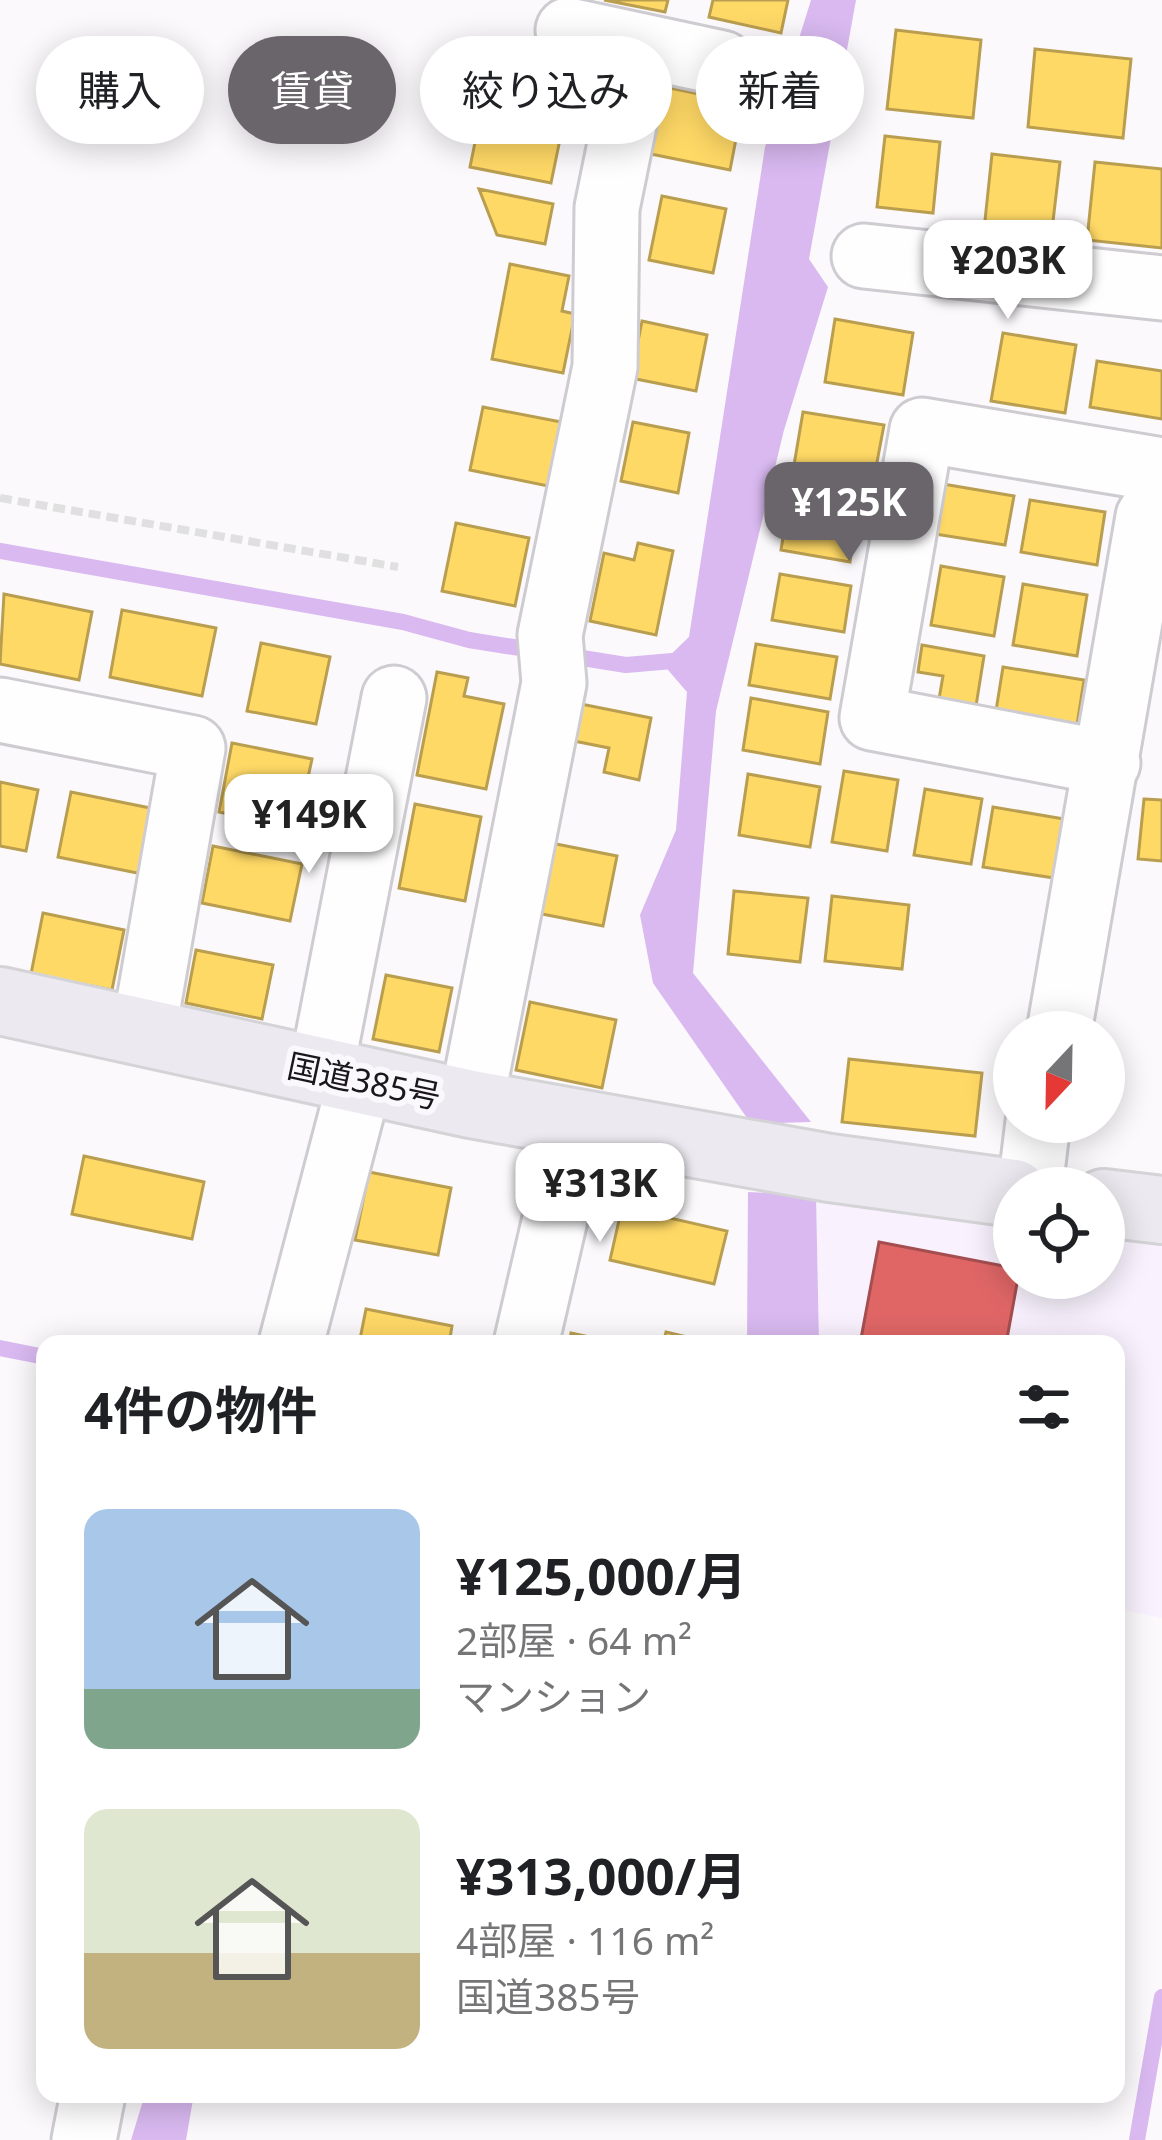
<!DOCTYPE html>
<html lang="ja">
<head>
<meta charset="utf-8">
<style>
  :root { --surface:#fff; --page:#f2f2f2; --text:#202124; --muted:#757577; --accent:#69656b }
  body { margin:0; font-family:"Noto Sans","Noto Sans JP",sans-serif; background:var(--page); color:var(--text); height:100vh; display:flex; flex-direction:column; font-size:45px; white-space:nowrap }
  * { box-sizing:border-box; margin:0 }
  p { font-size:39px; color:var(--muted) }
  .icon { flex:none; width:66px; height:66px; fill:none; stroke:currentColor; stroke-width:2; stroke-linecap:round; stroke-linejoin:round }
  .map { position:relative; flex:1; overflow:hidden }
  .sheet { position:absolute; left:36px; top:1335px; width:1089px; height:768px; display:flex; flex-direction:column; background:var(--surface); border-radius:24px; box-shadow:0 6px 30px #0003 }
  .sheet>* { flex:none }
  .top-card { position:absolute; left:36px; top:36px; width:1092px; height:108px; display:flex; gap:24px }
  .needle { width:78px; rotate:202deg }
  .buttons { position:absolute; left:993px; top:1011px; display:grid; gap:24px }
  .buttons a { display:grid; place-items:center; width:132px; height:132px; border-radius:50%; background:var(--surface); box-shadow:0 6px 30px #0003; font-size:60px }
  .price { position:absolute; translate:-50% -102px; padding:0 27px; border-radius:24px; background:#fff; color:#222; font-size:39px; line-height:78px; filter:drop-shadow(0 3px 6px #0008) }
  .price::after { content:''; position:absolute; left:50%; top:72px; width:36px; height:27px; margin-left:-18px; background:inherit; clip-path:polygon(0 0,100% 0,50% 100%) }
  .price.current { background:var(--accent); color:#fff }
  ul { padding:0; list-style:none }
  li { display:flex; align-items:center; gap:36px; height:300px; padding:0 48px }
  li span { display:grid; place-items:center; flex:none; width:336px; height:240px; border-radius:24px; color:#555 }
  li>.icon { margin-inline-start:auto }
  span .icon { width:144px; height:144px; fill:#fffc; stroke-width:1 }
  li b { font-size:51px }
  h2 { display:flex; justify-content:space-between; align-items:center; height:144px; padding:0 48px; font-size:51px }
  .tag { padding:0 42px; border-radius:54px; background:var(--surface); box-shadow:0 6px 30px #0003; font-size:42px; line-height:108px }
  .tag.current { background:var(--accent); color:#fff }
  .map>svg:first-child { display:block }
  .built { fill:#f9f2fe }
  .water { fill:#d9b9f0 }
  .homes { fill:#ffd966; stroke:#ba9e50; stroke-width:3 }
  .shops { fill:#e06666; stroke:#a54e50; stroke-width:3 }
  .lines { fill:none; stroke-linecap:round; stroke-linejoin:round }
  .stream { stroke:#d9b9f0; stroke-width:16 }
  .minor-casing { stroke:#cfccd1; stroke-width:69 }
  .trunk-casing { stroke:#d4d3d6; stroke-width:72 }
  .path { stroke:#e0e0e1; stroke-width:8; stroke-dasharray:12 6; stroke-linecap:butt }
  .minor { stroke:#fefeff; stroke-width:63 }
  .trunk { stroke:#ece9f0; stroke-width:66 }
  .labels { text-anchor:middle; stroke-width:12; stroke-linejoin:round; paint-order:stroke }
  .street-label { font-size:33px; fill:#1a161d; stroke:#fbf8fd }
</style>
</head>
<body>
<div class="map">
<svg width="1162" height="2140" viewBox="0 0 1162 2140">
  <rect width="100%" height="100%" fill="#fbf9fc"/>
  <!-- built -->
  <path class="built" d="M816,1195L1014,1221V1278H1104V1233L1162,1241V1618L1116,1609V1344H819Z"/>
  <!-- water -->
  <path class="water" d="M811,0H856L809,259L828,287L784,430L716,711L693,973L811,1122L778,1123L747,1118L653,983L640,915L676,830L687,692L662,663L689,637L765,147Z
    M748,1192L816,1195L819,1344H747Z
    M145,2094H194L186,2140H131Z"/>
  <!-- homes -->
  <path class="homes" d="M604,0H668L665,12Z
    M713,0H788L781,33L709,17Z
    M896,30L981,40L973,118L887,109Z
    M1035,49L1131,59L1123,138L1028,127Z
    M665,87L743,103L730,170L651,154Z
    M483,103L564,120L551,183L470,167Z
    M885,136L940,142L933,213L877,207Z
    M992,154L1060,162L1051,238L984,230Z
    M1095,162L1162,169V248L1087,240Z
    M479,189L553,204L545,244L497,235Z
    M662,196L726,209L713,273L649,260Z
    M510,264L569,276L562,311L575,314L563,373L492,359Z
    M835,319L913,333L903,395L825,382Z
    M642,321L707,335L696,391L631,378Z
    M1003,333L1076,345L1065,413L991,401Z
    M1097,361L1162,371V419L1090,407Z
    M483,407L561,422L548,486L470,470Z
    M803,412L884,425L874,478L794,465Z
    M633,422L689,433L678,493L621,481Z
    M943,484L1014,496L1005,545L935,534Z
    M789,500L858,510L850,562L781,550Z
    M1030,500L1105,512L1097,565L1021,552Z
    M456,523L529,538L515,606L442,591Z
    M638,543L673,551L656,635L590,621L604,553L634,560Z
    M941,566L1004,577L994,636L931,625Z
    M780,574L851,586L844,632L772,620Z
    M1023,584L1087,595L1077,656L1013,645Z
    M4,594L92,612L79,680L0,664Z
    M122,610L216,628L202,696L110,677Z
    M261,643L330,657L316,724L247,711Z
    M756,644L837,657L830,699L749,685Z
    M922,645L984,656L976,706L939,699L943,676L918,672Z
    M1003,667L1084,680L1076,731L995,717Z
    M437,672L468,678L464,696L504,704L486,789L417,775Z
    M751,698L828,712L820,764L743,750Z
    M576,703L651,718L639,780L604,772L609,748L569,740Z
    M232,743L312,759L297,828L219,812Z
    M844,771L898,780L887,851L832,842Z
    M748,774L820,787L810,847L739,835Z
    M0,782L38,790L26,851L0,846Z
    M925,789L982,799L971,864L914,855Z
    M71,792L160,810L147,875L58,857Z
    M1144,799L1162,800V861L1138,859Z
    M415,804L481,817L465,901L399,888Z
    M993,807L1064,819L1054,878L983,867Z
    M546,842L617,856L603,926L532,912Z
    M213,846L302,864L290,921L202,903Z
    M734,891L808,898L800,962L728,954Z
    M832,896L909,905L902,969L825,961Z
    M43,913L124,930L112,990L31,974Z
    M196,950L273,965L262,1019L186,1003Z
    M386,975L452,988L439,1052L373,1039Z
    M530,1002L616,1020L602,1088L516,1070Z
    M849,1059L982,1073L975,1136L842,1122Z
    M84,1156L204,1182L192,1239L72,1214Z
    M369,1172L451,1188L438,1255L355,1240Z
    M622,1207L727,1231L714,1284L610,1260Z
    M366,1309L452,1326L449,1344H359Z
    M666,1332L716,1344H663Z
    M571,1333L622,1344H569Z"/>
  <!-- shops -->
  <path class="shops" d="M879,1242L1014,1268V1278H1018L1006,1344H860Z"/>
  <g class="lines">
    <!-- stream -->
    <path class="stream" d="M0,551L403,622L469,640L626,665L684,660
      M0,1348L45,1357
      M1137,2140L1162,1997"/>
    <!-- minor casing -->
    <g class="minor-casing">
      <path id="minor" d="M568,30L722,63
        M864,256L1162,288
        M0,710L193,748L144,1030
        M1108,763L872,718L922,430L1162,470
        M1059,1032L1148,517L1162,496
        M321,1072L394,698
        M471,1104L554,683L550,635L605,367L607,208L640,46
        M1030,1188L1038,1122
        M291,1344L360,1081
        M526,1344L577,1124
        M84,2140L93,2094"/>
    </g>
    <!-- trunk casing -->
    <g class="trunk-casing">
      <path id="trunk" d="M0,1001L471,1104L830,1168L1014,1193
        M1104,1203L1162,1210"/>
    </g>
    <!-- path -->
    <path class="path" d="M0,498L398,567"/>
    <!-- minor -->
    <use href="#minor" class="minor"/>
    <!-- trunk -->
    <use href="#trunk" class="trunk"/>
  </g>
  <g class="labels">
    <!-- street labels -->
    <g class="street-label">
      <text transform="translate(364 1081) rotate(12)" y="12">国道385号</text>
    </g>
  </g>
</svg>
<div class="buttons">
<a><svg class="needle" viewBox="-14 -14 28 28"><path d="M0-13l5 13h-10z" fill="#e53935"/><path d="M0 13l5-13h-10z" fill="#757577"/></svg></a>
<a><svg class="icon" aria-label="locate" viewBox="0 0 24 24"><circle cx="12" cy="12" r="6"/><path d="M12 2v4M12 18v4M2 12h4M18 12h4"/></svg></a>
</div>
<b class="price" style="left:1008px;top:322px">¥203K</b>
<b class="price current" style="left:849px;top:564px">¥125K</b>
<b class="price" style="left:309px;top:876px">¥149K</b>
<b class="price" style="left:600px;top:1245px">¥313K</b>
<div class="top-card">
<a class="tag">購入</a>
<a class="tag current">賃貸</a>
<a class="tag">絞り込み</a>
<a class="tag">新着</a>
</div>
<section class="sheet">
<h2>4件の物件<svg class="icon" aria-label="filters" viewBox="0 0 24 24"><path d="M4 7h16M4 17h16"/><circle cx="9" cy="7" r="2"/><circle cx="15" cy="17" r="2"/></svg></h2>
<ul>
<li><span style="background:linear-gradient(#a9c7e8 75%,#7fa58c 0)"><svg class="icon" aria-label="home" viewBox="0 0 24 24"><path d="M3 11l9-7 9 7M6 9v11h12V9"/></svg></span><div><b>¥125,000/月</b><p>2部屋 · 64 m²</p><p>マンション</p></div></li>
<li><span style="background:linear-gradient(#dfe7d0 60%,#c2b280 0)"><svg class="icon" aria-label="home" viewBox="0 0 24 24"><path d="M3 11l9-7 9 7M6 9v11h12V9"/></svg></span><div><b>¥313,000/月</b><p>4部屋 · 116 m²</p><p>国道385号</p></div></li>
</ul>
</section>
</div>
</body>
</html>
